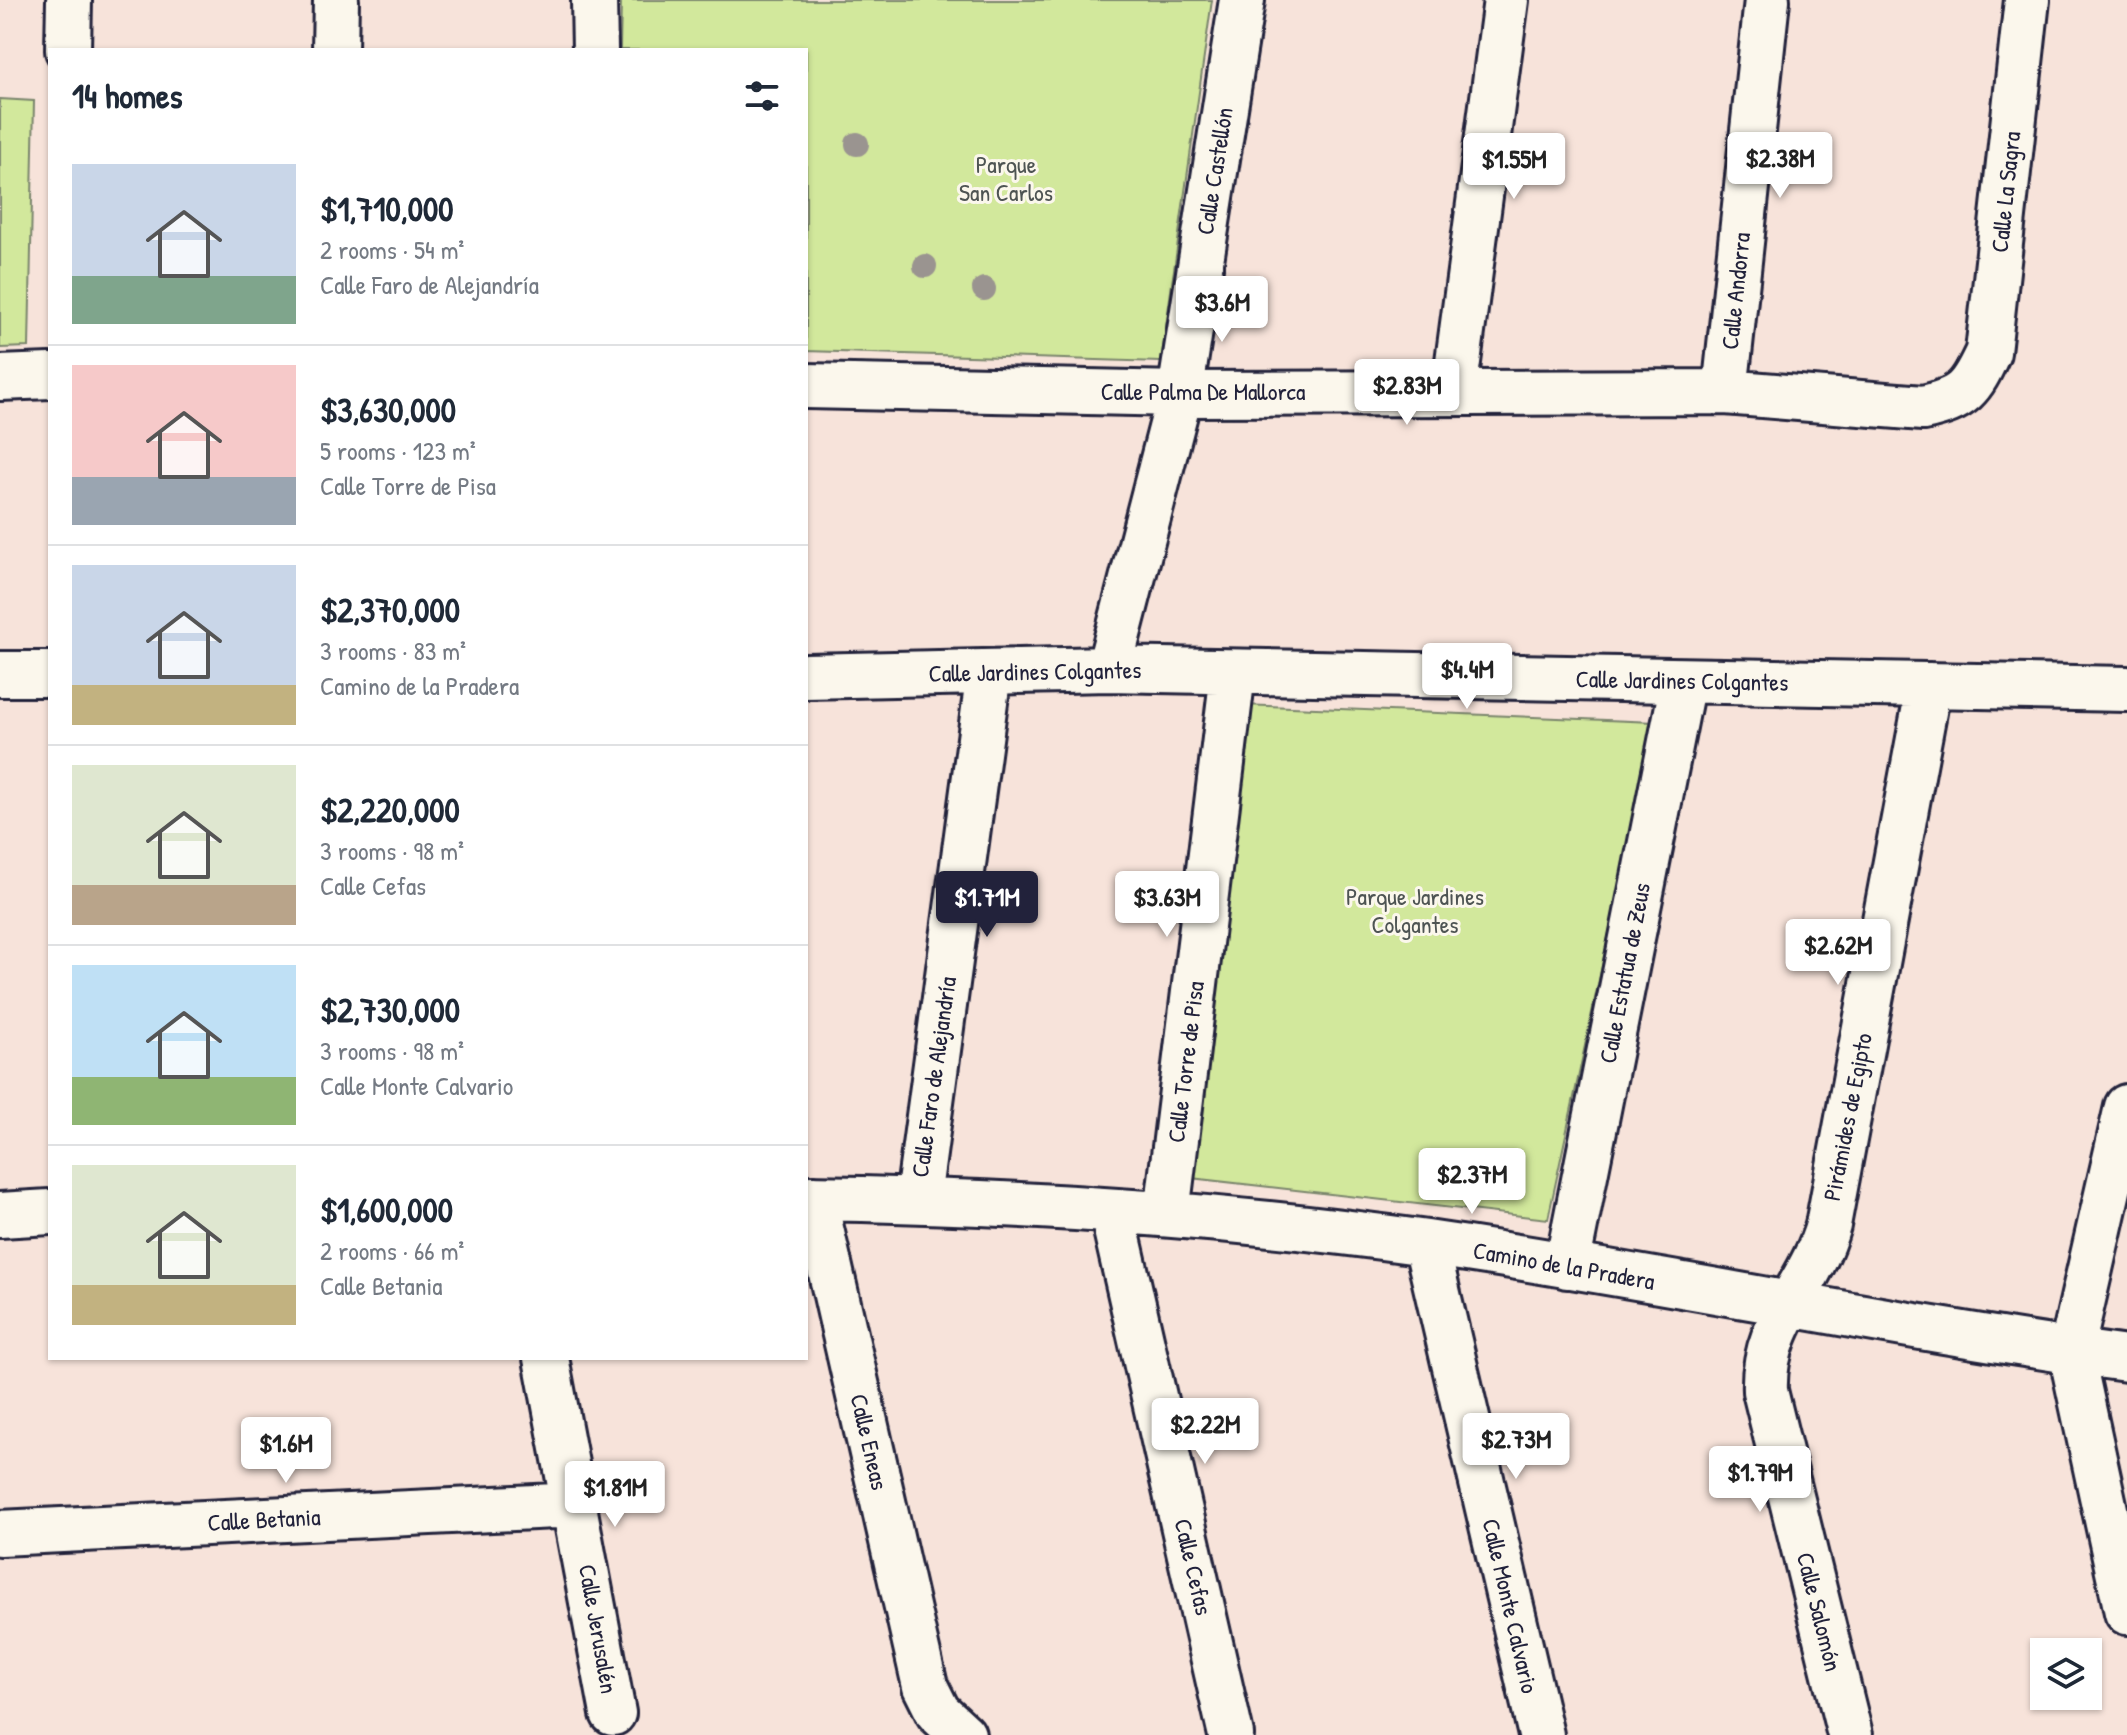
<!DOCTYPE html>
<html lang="en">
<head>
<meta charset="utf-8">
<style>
  :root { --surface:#fff; --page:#f2f2f3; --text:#1f2937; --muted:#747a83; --line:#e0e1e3; --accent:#22223b }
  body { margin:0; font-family:"Patrick Hand",sans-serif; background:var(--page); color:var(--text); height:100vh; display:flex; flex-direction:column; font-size:30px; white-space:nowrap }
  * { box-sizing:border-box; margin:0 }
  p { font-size:26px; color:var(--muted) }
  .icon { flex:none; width:44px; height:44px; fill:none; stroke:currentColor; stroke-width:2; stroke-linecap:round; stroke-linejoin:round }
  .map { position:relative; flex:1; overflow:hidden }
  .details { position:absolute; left:48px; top:48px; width:760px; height:1312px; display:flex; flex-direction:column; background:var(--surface); border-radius:0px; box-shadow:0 2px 6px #0004 }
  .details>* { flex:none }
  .tools { position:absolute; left:2030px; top:1638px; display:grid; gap:16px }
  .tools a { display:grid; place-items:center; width:72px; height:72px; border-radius:0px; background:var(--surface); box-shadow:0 2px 6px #0004; font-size:40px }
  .price { position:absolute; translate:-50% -68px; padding:0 18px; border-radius:8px; background:#fff; color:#222; font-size:26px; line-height:52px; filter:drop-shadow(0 2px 4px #0008) }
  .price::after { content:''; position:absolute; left:50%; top:48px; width:24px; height:18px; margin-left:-12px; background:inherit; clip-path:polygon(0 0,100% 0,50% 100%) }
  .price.current { background:var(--accent); color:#fff }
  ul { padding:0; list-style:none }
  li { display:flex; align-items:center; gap:24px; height:200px; padding:0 24px }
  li+li { border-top:2px solid var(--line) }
  li span { display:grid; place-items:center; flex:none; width:224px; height:160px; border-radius:0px; color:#555 }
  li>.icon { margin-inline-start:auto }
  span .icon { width:96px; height:96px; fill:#fffc; stroke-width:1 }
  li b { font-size:34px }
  h2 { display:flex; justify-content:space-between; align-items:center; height:96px; padding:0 24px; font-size:34px }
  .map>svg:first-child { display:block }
  .green { fill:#d2e89c; stroke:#7a856c; stroke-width:2 }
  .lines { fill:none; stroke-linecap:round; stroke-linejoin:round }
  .minor-casing { stroke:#22223b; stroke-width:50 }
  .minor { stroke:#fbf7ec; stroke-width:44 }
  .tree { fill:#9a9490 }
  .labels { text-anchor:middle; stroke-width:6; stroke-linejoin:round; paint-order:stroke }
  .park-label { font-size:24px; fill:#4e5453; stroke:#fbf7ec }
  .street-label { font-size:24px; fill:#22223b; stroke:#fbf7ec }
</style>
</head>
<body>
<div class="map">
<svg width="2127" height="1735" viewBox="0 0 2127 1735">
  <rect width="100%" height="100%" fill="#f7e3da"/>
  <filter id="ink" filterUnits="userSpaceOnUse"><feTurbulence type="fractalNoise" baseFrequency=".0125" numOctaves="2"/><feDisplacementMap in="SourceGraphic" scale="16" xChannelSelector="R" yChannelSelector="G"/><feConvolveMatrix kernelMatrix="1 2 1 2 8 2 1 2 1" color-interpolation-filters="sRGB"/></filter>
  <g filter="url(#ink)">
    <!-- green -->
    <path class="green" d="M621,0H1212L1161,362L806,351V50H620Z
      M0,99L34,101L29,347L0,348Z
      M1242,705L1654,722L1548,1219L1191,1178Z"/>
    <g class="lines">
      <!-- minor casing -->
      <g class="minor-casing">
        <path id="minor" d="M594,0L595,50
          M68,50L69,0
          M335,50L336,0
          M0,378L50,376
          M806,386L1180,394L1725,392L1923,408C1964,399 1971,389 1988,352L2027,0
          M1454,392L1506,0
          M1725,392L1767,0
          M1109,669L1180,394L1242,0
          M0,674H50
          M806,676L1109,669L2127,689
          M2127,1107L2071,1352L2127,1612
          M806,1198C1013,1201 1221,1214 1427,1243C1661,1277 1893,1327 2127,1359
          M814,1198L925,1686L938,1712L963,1735
          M918,1198L989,672
          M1112,1212L1231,1735
          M1167,1213L1233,673
          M0,1215L50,1212
          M1426,1243L1541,1735
          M1567,1266L1683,681
          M546,1358L613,1713
          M0,1533L576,1505
          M1850,1735L1765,1391C1762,1322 1811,1287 1828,1225L1929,685"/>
      </g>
      <!-- minor -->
      <use href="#minor" class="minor"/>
    </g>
    <!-- trees -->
    <g class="tree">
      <circle cx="857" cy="144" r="12"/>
      <circle cx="925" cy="266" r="12"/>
      <circle cx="984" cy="289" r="12"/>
    </g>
  </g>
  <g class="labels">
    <!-- park labels -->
    <g class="park-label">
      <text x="1006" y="173">Parque<tspan x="1006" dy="28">San Carlos</tspan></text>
      <text x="1415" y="905">Parque Jardines<tspan x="1415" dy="28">Colgantes</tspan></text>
    </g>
    <!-- street labels -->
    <g class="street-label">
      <text transform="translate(1215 171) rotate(-81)" y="8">Calle Castellón</text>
      <text transform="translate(2006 192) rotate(-84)" y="8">Calle La Sagra</text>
      <text transform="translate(1736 291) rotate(-84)" y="8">Calle Andorra</text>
      <text x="1203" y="400">Calle Palma De Mallorca</text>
      <text transform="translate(1035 672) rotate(-1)" y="8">Calle Jardines Colgantes</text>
      <text transform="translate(1682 681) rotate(1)" y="8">Calle Jardines Colgantes</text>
      <text transform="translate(1625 973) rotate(-79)" y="8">Calle Estatua de Zeus</text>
      <text transform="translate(1186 1062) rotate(-83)" y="8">Calle Torre de Pisa</text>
      <text transform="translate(934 1077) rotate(-82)" y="8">Calle Faro de Alejandría</text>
      <text transform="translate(1848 1117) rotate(-79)" y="8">Pirámides de Egipto</text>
      <text transform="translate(1564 1266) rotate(10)" y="8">Camino de la Pradera</text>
      <text transform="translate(869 1442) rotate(77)" y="8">Calle Eneas</text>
      <text transform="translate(264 1520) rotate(-3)" y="8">Calle Betania</text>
      <text transform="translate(1193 1567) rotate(77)" y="8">Calle Cefas</text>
      <text transform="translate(1510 1606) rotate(77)" y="8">Calle Monte Calvario</text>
      <text transform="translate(1819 1612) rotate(76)" y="8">Calle Salomón</text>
      <text transform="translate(598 1629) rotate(80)" y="8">Calle Jerusalén</text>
    </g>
  </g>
</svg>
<div class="tools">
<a><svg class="icon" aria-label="layers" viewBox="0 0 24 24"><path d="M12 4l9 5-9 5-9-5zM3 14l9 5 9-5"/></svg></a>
</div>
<b class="price" style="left:1780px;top:200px">$2.38M</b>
<b class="price" style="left:1514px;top:201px">$1.55M</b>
<b class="price" style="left:1222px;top:344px">$3.6M</b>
<b class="price" style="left:1407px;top:427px">$2.83M</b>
<b class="price" style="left:1467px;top:711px">$4.4M</b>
<b class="price current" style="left:987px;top:939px">$1.71M</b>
<b class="price" style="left:1167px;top:939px">$3.63M</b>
<b class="price" style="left:1838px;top:987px">$2.62M</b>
<b class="price" style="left:1472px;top:1216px">$2.37M</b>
<b class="price" style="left:1205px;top:1466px">$2.22M</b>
<b class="price" style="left:1516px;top:1481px">$2.73M</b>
<b class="price" style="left:286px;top:1485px">$1.6M</b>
<b class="price" style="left:1760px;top:1514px">$1.79M</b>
<b class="price" style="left:615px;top:1529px">$1.81M</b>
<section class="details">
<h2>14 homes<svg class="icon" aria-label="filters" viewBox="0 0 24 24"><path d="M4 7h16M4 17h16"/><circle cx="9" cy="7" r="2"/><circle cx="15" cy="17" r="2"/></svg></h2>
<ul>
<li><span style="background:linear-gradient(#c9d6e8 70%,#7fa58c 0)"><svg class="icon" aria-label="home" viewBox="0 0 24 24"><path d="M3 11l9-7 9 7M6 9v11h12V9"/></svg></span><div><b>$1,710,000</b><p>2 rooms · 54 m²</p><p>Calle Faro de Alejandría</p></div></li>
<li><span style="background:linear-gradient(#f6c9c9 70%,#9aa5b1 0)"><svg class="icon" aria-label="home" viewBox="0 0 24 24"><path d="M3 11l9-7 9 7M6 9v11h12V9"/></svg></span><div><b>$3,630,000</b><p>5 rooms · 123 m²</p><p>Calle Torre de Pisa</p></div></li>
<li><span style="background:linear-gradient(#c9d6e8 75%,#c2b280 0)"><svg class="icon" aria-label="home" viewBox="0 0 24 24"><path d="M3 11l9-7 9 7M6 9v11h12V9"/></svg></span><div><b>$2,370,000</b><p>3 rooms · 83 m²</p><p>Camino de la Pradera</p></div></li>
<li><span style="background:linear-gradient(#dfe7d0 75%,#b9a48a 0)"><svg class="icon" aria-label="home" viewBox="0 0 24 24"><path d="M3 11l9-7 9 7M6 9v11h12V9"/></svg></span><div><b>$2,220,000</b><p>3 rooms · 98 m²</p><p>Calle Cefas</p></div></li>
<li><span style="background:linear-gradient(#bfe0f5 70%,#8fb573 0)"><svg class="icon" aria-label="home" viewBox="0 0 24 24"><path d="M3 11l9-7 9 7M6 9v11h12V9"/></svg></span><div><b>$2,730,000</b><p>3 rooms · 98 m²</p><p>Calle Monte Calvario</p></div></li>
<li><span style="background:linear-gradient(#dfe7d0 75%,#c2b280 0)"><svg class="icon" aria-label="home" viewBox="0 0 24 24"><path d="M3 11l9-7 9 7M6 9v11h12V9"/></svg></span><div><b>$1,600,000</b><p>2 rooms · 66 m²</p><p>Calle Betania</p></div></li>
</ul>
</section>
</div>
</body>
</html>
